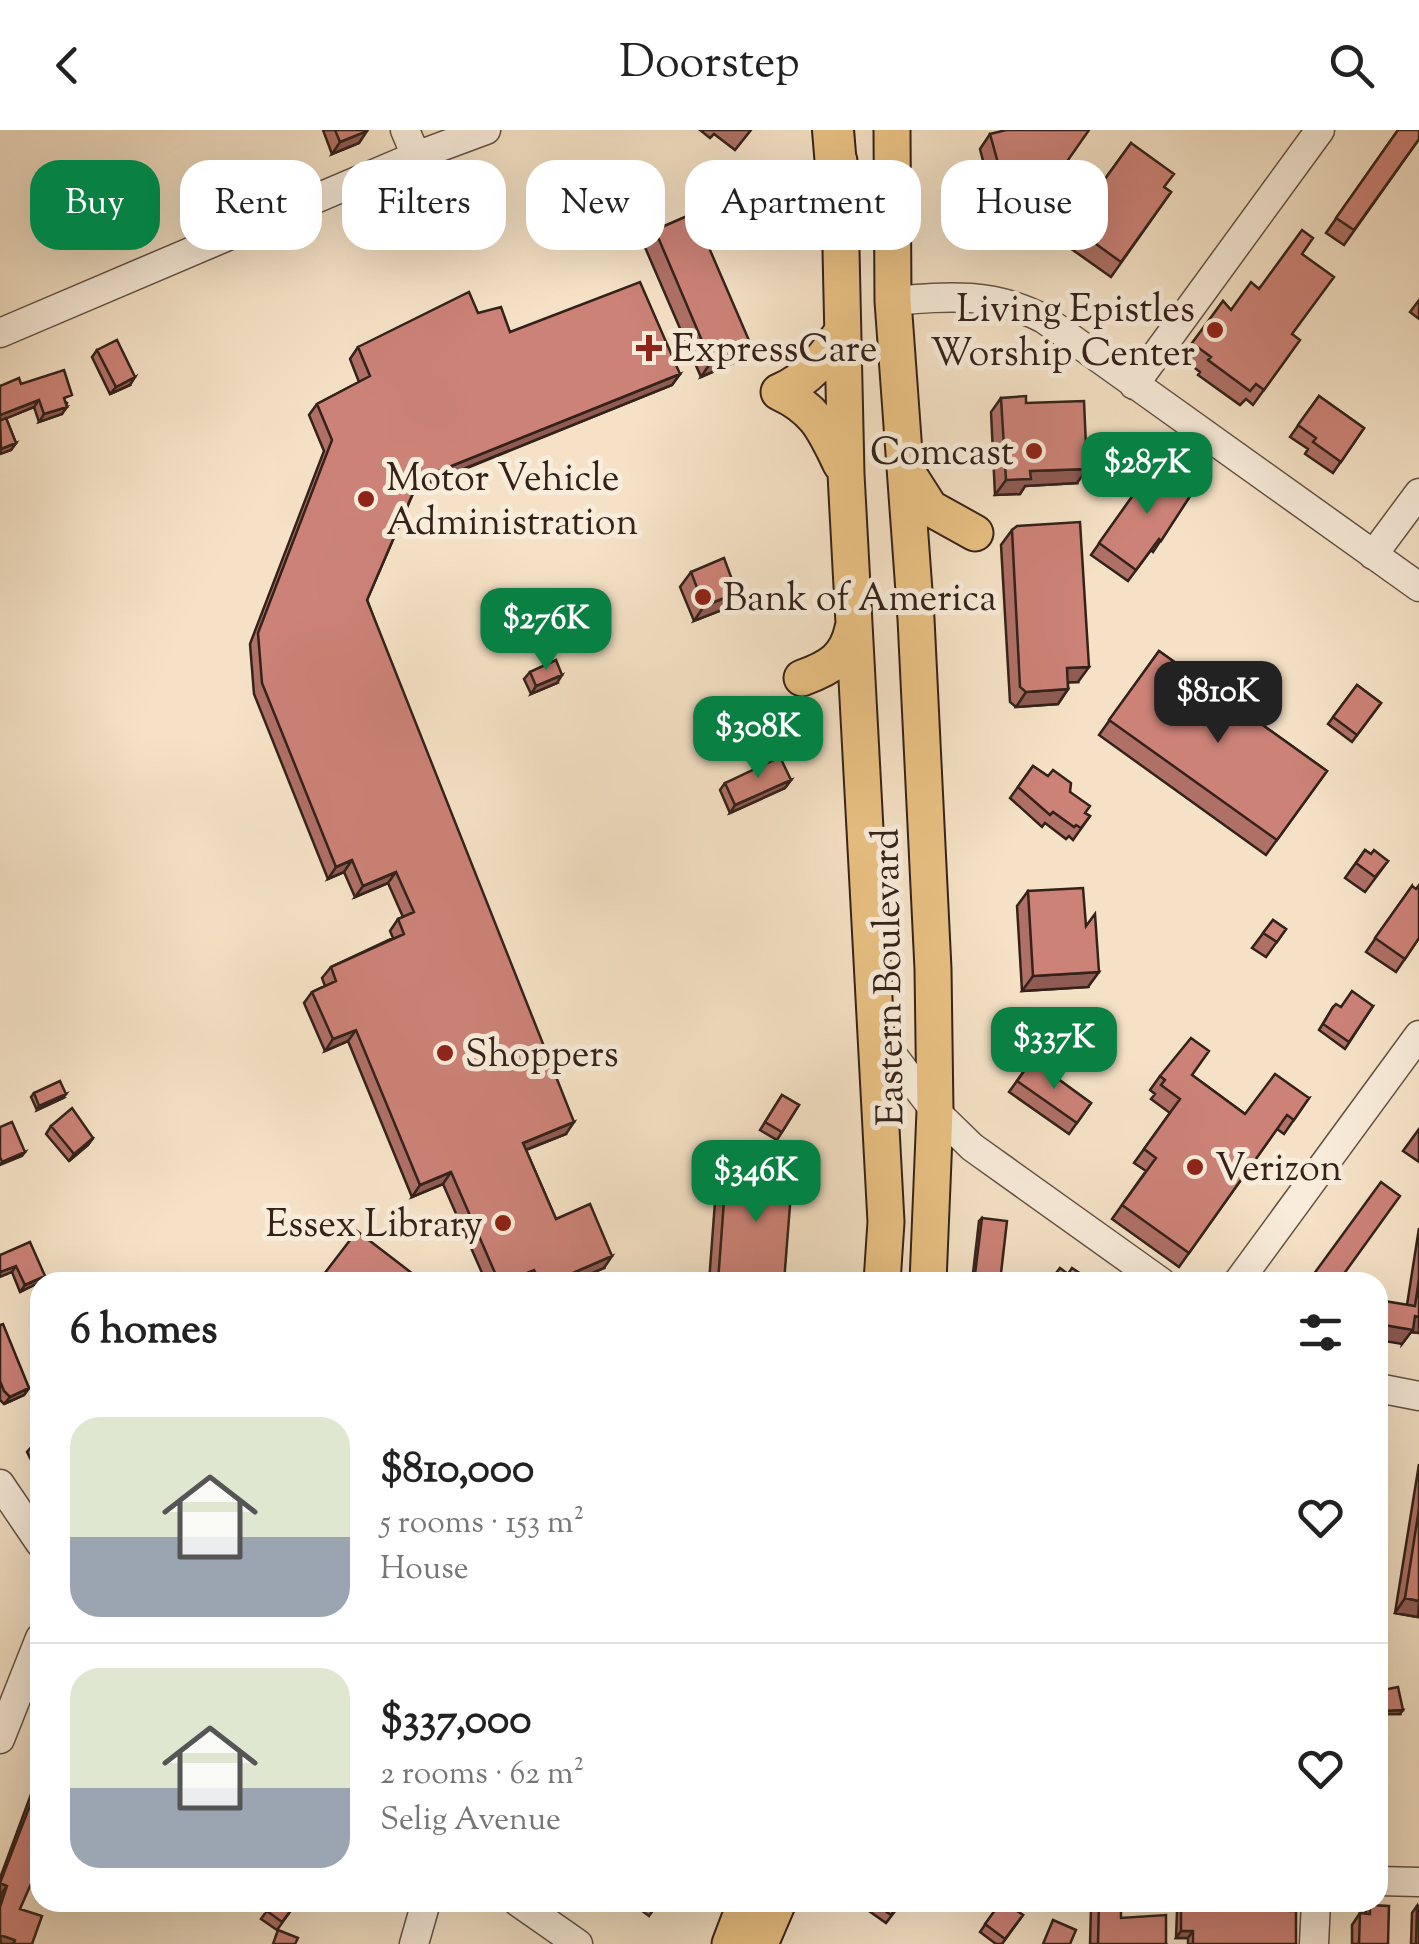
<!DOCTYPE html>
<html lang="en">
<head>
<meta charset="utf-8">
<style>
  :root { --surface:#fff; --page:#f2f2f2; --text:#222; --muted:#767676; --line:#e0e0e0; --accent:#0b8043 }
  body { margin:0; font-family:"Sorts Mill Goudy",serif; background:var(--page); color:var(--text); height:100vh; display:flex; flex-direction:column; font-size:38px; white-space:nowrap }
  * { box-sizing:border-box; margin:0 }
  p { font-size:32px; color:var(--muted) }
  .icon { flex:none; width:55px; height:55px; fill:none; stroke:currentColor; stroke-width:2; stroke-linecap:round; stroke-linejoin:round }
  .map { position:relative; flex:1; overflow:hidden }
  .sheet { position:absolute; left:30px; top:1142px; width:1358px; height:640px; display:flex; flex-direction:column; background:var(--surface); border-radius:30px; box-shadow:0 10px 40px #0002 }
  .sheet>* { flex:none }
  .banner { position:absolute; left:30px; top:30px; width:1360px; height:90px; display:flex; gap:20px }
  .price { position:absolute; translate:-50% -85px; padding:0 22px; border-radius:20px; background:var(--accent); color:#fff; font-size:32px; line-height:65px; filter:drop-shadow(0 2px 5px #0008) }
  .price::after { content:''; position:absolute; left:50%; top:60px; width:30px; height:22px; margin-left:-15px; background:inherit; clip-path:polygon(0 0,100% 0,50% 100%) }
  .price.selected { background:#222; color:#fff }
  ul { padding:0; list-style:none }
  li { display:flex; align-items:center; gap:30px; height:250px; padding:0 40px }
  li+li { border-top:2px solid var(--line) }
  li span { display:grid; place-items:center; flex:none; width:280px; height:200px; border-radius:30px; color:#555 }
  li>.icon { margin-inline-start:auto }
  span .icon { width:120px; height:120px; fill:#fffc; stroke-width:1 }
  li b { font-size:42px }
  h2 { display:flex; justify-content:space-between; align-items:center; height:120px; padding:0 40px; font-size:42px }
  .chip { padding:0 35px; border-radius:30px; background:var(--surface); box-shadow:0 10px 40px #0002; font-size:35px; line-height:90px }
  .chip.selected { background:var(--accent); color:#fff }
  header { display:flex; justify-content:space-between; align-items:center; height:130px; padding:0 40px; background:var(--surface); font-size:45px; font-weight:600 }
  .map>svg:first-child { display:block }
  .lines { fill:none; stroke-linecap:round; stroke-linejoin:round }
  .minor-casing { stroke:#645245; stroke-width:31 }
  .major-casing { stroke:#34221a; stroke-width:39 }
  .highway-casing { stroke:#34221a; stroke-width:44 }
  .minor { stroke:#f8ecda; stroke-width:28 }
  .major { stroke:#eac183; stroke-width:35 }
  .highway { stroke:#eac183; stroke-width:40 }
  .wall { fill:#af7066; stroke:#34221a; stroke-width:2.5 }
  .shaded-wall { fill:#8f5b53; stroke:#34221a; stroke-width:2.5 }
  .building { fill:#cc8277; stroke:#34221a; stroke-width:2.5 }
  .poi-dot { fill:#8f2418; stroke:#f8ecda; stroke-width:4 }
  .labels { text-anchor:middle; stroke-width:10; stroke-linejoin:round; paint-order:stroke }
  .poi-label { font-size:38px; fill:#34221a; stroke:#f8ecda; text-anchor:start }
  .street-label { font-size:38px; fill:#34221a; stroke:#f8ecda }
</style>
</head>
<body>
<header><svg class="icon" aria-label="back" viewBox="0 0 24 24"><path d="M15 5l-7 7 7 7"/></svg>Doorstep<svg class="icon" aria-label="search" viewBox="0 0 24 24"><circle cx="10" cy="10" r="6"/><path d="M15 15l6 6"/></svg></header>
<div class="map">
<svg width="1419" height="1814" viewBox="0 0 1419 1814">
  <rect width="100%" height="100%" fill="#f5e2c6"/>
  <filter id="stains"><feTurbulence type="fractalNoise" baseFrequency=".002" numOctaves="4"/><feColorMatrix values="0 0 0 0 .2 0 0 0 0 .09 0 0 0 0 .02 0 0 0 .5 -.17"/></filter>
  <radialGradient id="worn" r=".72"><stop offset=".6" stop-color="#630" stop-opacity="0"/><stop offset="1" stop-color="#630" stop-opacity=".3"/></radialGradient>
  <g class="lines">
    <!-- minor casing -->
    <g class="minor-casing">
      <path id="minor" d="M405,0L416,26
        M893,171C949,166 993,162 1044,189L1419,457
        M0,203L416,26L486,0
        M1134,255L1320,0
        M1373,425L1419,363
        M875,902L935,981L972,1017L1161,1152
        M1238,1152L1419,905
        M1378,1258L1419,1266
        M0,1354L40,1413
        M0,1609L40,1508
        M1378,1751L1419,1752
        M518,1772L578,1814
        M414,1814L426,1772
        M1314,1814L1316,1772"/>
    </g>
    <!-- major casing -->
    <g class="major-casing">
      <path id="major" d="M892,0L893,171L916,489L933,839L935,981L928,1152
        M839,31L846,344L886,1092L882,1152
        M779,262C816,279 824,299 841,334
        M779,262C809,249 824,229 842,202
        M907,342L930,378L975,403
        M802,548C830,538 847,528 853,498
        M730,1814L746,1772
        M760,1814L778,1772"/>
    </g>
    <!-- highway casing -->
    <g class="highway-casing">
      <path id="highway" d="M833,0L838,60"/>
    </g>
    <!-- minor -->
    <use href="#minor" class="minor"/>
    <!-- major -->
    <use href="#major" class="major"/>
    <!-- highway -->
    <use href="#highway" class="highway"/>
  </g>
  <!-- wall -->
  <path class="wall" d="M323,0H367L359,13L332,24Z
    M700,0H751L735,20L714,4L710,8Z
    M1398,0L1419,9L1344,115L1326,103Z
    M990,4L1055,48L992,66L980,19Z
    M1131,13L1164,57L1171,62L1111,147L1060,111Z
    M655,100L740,230L701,247L644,115Z
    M1302,124L1289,225L1253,275L1246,269L1240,275L1198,245L1200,242L1182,228L1223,171L1231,180Z
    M1419,170V189L1410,182Z
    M478,183L510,202L680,244L672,255L415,359L367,470L566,1004L526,1020L556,1089L604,1138L571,1152H486L443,1054L412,1067L348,911L325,921L304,873L312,862L325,856L322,848L331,837L393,808L390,801L398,789L403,787L388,753L355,767L344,742L328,749L254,564L250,514L324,321L309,285L317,274L359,252L350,229L358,217Z
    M97,220L130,255L110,264L92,227Z
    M21,254L67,273L62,284L39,292L34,277L6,288L16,313L11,320L0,324V256Z
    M1319,266L1364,298L1333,343L1305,324L1308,319L1290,307Z
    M1001,268L1026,273L1077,353L1025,356L1020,364L995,365L991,282Z
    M1156,333L1194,360L1153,422L1151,420L1128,451L1091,425Z
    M1012,400L1078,552H1068V559L1058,574L1016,577L1010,572L1001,415Z
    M691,442L737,463L727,478L694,491L680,457Z
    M1159,521L1327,641L1266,725L1099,605Z
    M530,542L557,553L531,564L524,549Z
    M1357,555L1381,573L1352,612L1328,594Z
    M1033,636L1070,662L1085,683L1090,686L1073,710L1069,706L1066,709L1045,693L1042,697L1010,668Z
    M791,650L785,658L730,683L720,660L725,653Z
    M1365,720L1371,724L1388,731L1365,762L1345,748Z
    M1412,756L1419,808L1396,842L1366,822Z
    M1028,761L1088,857L1022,861L1017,776Z
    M1273,790L1286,799L1266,827L1252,818Z
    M1373,876L1345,919L1319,900L1333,877Z
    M1032,930L1091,973L1069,1004L1009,962Z
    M1192,945L1245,984L1309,968L1284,1004L1277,999L1179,1137L1112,1089L1146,1041L1134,1033L1170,983L1151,969L1155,964L1150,960L1160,946Z
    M34,963L63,968L37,980L31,967Z
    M782,965L799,975L777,1010L760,1000Z
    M51,996L93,1008L88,1015L69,1031L46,1004Z
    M1419,999V1032L1403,1021Z
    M736,1033L784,1152H709L715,1072L724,1059L725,1048Z
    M982,1088L1000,1152H972L979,1091Z
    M1419,1098V1203L1411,1202L1402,1214L1407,1175Z
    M0,1125L45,1146L40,1152L20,1162L12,1142Z
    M0,1195L29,1258L24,1265L4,1274L0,1270Z
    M40,1311V1345L39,1346L27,1322L33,1315Z
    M1419,1334V1485L1418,1487L1395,1483Z
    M1383,1560L1400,1584H1380V1564Z
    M39,1652L20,1779L32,1814H0V1770L2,1763H0V1748L33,1659Z
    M262,1772H297L277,1800L261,1789L266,1782L259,1776Z
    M630,1772H659L649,1786Z
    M864,1772H902L886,1793L862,1776Z
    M1001,1772L1023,1785L1002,1814H996L980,1802Z
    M1094,1772H1118L1121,1788L1166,1814H1090L1091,1778Z
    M1228,1772H1254V1777L1296,1814H1188V1808H1176L1177,1781L1181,1774L1197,1779H1224Z
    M1370,1775L1388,1814H1352V1795L1360,1783L1364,1784Z
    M1417,1776L1419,1814H1411L1412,1783Z"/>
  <!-- shaded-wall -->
  <path class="shaded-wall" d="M367,1L359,13L332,24L340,12Z
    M1066,33L1055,48L992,66L1003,51Z
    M751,215L740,230L701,247L711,232Z
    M680,244L672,255L411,360L419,349Z
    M135,247L130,255L110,264L116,257Z
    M39,270L34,277L0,291V285Z
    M67,277L62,284L39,292L44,284Z
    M16,313L11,320L0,324L1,319Z
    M1087,339L1077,353L1025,356L1020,364L995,365L1006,350L1030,341Z
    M737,463L727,478L694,491L704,476Z
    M1089,537L1078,552L1056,553L1067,538Z
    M562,545L557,553L531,564L536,556Z
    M1068,559L1058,574L1016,577L1026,562Z
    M791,650L785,658L730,683L735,675Z
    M352,730L344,742L328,749L336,737Z
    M396,742L388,753L355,767L363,756Z
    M1099,842L1088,857L1022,861L1033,846Z
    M356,900L348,911L325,921L333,909Z
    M66,964L63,968L37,980L39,976Z
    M574,992L566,1004L515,1024L523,1013Z
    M93,1008L88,1015L69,1031L74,1024Z
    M25,1022L22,1026L0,1035L2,1032Z
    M451,1042L443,1054L412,1067L420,1055Z
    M612,1126L604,1138L571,1152H552Z
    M16,1136L12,1142L0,1147V1142Z
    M534,1140L526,1151L523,1152H505Z
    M45,1146L40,1152L20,1162L25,1155Z
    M1415,1186L1419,1187V1203L1411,1202L1402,1214L1378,1210V1194Z
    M29,1258L24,1265L4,1274L10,1267Z
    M1405,1468L1419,1471L1418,1487L1395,1483Z
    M1403,1580L1400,1584H1380L1383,1581Z
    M1378,1704H1385L1380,1712H1378Z
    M0,1753L7,1756L2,1763H0Z
    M1181,1801H1193L1188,1808H1176Z
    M0,1805L15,1810L13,1814H1Z"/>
  <!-- building -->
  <path class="building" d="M335,0H367V1L340,12Z
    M1006,0H1089L1066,33L1003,51L990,4Z
    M1398,0H1419V9L1354,100L1336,88Z
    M1131,13L1174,44L1164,57L1171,62L1121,132L1071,96Z
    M694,83L751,215L711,232L655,100Z
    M1302,100L1313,108L1302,124L1334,147L1292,204L1300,210L1264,260L1256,254L1250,261L1208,230L1211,227L1192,213L1223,171L1231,180L1251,152L1259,159Z
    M640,152L680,244L419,349L367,470L574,992L523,1013L556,1089L590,1074L612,1126L552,1152H540L534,1140L505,1152H499L451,1042L420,1055L356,900L333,909L312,862L336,851L331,837L404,804L398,789L414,782L396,742L363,756L352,730L336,737L262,553L258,503L332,310L317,274L370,246L358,217L469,162L478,183L501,177L510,202Z
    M117,210L135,247L116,257L97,220Z
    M64,240L72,265L64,268L67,277L44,284L39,270L0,285V256L19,248L21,254Z
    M1026,266V273L1084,271L1087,339L1030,341L1031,349L1006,350L1001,268Z
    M1319,266L1364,298L1341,332L1313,312L1316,308L1298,295Z
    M6,288L16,313L1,319L0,291Z
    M1156,333L1194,360L1161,411L1159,409L1136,440L1099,413Z
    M1080,392L1089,537L1067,538L1068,559L1026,562L1020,557L1012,400L1017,396Z
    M724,428L737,463L704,476L691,442Z
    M1159,521L1327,641L1277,710L1109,590Z
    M556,530L562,545L536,556L530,542Z
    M1357,555L1381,573L1357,605L1333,587Z
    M780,627L791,650L735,675L725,653Z
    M1033,636L1048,646L1053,640L1071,653L1070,662L1090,676L1085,683L1090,686L1081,698L1076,695L1074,697L1053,682L1050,685L1018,657Z
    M1365,720L1371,724L1374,720L1388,731L1375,747L1356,733Z
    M1419,755V808L1405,829L1375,808L1412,756L1416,759Z
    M1083,758L1086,796L1095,784L1099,842L1033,846L1028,761Z
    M1273,790L1286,799L1277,812L1263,803Z
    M1352,861L1373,876L1349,912L1323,894L1333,877L1336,874L1341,877Z
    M1191,908L1209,921L1192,945L1245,984L1275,944L1309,968L1294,990L1287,985L1189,1123L1122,1075L1156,1028L1144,1019L1180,969L1161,955L1165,950L1160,946Z
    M1032,930L1091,973L1077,993L1017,951Z
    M60,951L66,964L39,976L34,963Z
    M782,965L799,975L782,1002L765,992Z
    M72,978L93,1008L74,1024L51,996Z
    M12,992L25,1022L2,1032L0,1027V997Z
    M736,1033L793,1037L784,1152H718L725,1057L734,1058Z
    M1381,1052L1400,1066L1338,1152H1308Z
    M982,1088L1007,1091L1000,1152H974Z
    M357,1101L413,1144L407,1152H318Z
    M30,1112L45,1146L25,1155L16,1136L0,1142V1125Z
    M1060,1138L1068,1144L1072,1138L1093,1152H1049Z
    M1419,1149V1187L1415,1186L1413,1200L1378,1194V1170L1415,1176Z
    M3,1194L29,1258L10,1267L4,1261L0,1251V1195Z
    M40,1311V1330L33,1315Z
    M1419,1379V1471L1405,1468Z
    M1378,1464L1382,1465L1378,1484Z
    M1398,1557L1403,1580L1383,1581V1560Z
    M39,1652H40V1733L20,1779L42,1786L32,1814H14L15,1810L0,1805V1777L7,1756L0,1753Z
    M1378,1659L1385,1660V1704H1378Z
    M269,1772H297L282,1792L267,1781L271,1774Z
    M873,1772H901L891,1785Z
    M1001,1772H1004L1023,1785L1005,1809L985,1794Z
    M1099,1772L1121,1773V1788L1166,1785V1814H1098Z
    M1229,1772H1254V1777H1290V1781H1296V1814H1193V1801H1181V1774H1197V1779H1229Z
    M1370,1775L1389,1776L1388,1814H1359L1360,1783L1370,1784Z
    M1417,1776H1419V1814H1416Z
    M1053,1790L1076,1800L1070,1814H1043Z
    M278,1800L298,1808L295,1814H273Z"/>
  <!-- markers -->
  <g class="poi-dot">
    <circle cx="1215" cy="200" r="10"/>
    <path d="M644 203h10v10h10v10h-10v10h-10v-10h-10v-10h10z"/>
    <circle cx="1034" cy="321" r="10"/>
    <circle cx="366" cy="369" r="10"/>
    <circle cx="703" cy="467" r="10"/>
    <circle cx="445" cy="923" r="10"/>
    <circle cx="1195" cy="1037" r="10"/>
    <circle cx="503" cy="1093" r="10"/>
  </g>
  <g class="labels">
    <!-- poi labels -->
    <g class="poi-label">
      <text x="1195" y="191" text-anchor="end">Living Epistles<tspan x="1195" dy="44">Worship Center</tspan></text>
      <text x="672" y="231">ExpressCare</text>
      <text x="1014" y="334" text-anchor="end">Comcast</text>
      <text x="386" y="360">Motor Vehicle<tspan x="386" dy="44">Administration</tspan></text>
      <text x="723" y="480">Bank of America</text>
      <text x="465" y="936">Shoppers</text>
      <text x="1215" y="1050">Verizon</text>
      <text x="483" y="1106" text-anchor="end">Essex Library</text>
    </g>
    <!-- street labels -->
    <g class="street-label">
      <text transform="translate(887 847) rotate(-91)" y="13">Eastern Boulevard</text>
    </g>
  </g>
  <rect width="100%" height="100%" filter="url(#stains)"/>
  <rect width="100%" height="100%" fill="url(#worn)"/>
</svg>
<b class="price" style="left:1147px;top:387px">$287K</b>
<b class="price" style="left:546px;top:543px">$276K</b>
<b class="price selected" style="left:1218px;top:616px">$810K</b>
<b class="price" style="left:758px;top:651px">$308K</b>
<b class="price" style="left:1054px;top:962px">$337K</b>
<b class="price" style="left:756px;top:1095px">$346K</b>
<div class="banner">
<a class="chip selected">Buy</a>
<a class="chip">Rent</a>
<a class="chip">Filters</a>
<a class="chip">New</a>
<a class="chip">Apartment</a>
<a class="chip">House</a>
</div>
<section class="sheet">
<h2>6 homes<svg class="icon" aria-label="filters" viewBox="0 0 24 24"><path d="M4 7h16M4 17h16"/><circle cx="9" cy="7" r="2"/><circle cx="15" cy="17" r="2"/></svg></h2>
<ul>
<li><span style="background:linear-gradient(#dfe7d0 60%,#9aa5b1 0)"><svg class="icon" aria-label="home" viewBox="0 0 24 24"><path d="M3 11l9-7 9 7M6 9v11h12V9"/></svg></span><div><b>$810,000</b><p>5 rooms · 153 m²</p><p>House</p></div><svg class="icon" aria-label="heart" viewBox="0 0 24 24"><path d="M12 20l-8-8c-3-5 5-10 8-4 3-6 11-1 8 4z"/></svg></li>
<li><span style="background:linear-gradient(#dfe7d0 60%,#9aa5b1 0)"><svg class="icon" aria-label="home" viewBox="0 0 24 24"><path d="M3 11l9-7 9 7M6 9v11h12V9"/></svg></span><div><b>$337,000</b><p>2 rooms · 62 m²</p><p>Selig Avenue</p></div><svg class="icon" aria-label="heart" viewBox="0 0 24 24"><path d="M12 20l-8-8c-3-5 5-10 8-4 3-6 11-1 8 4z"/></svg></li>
</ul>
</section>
</div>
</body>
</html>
